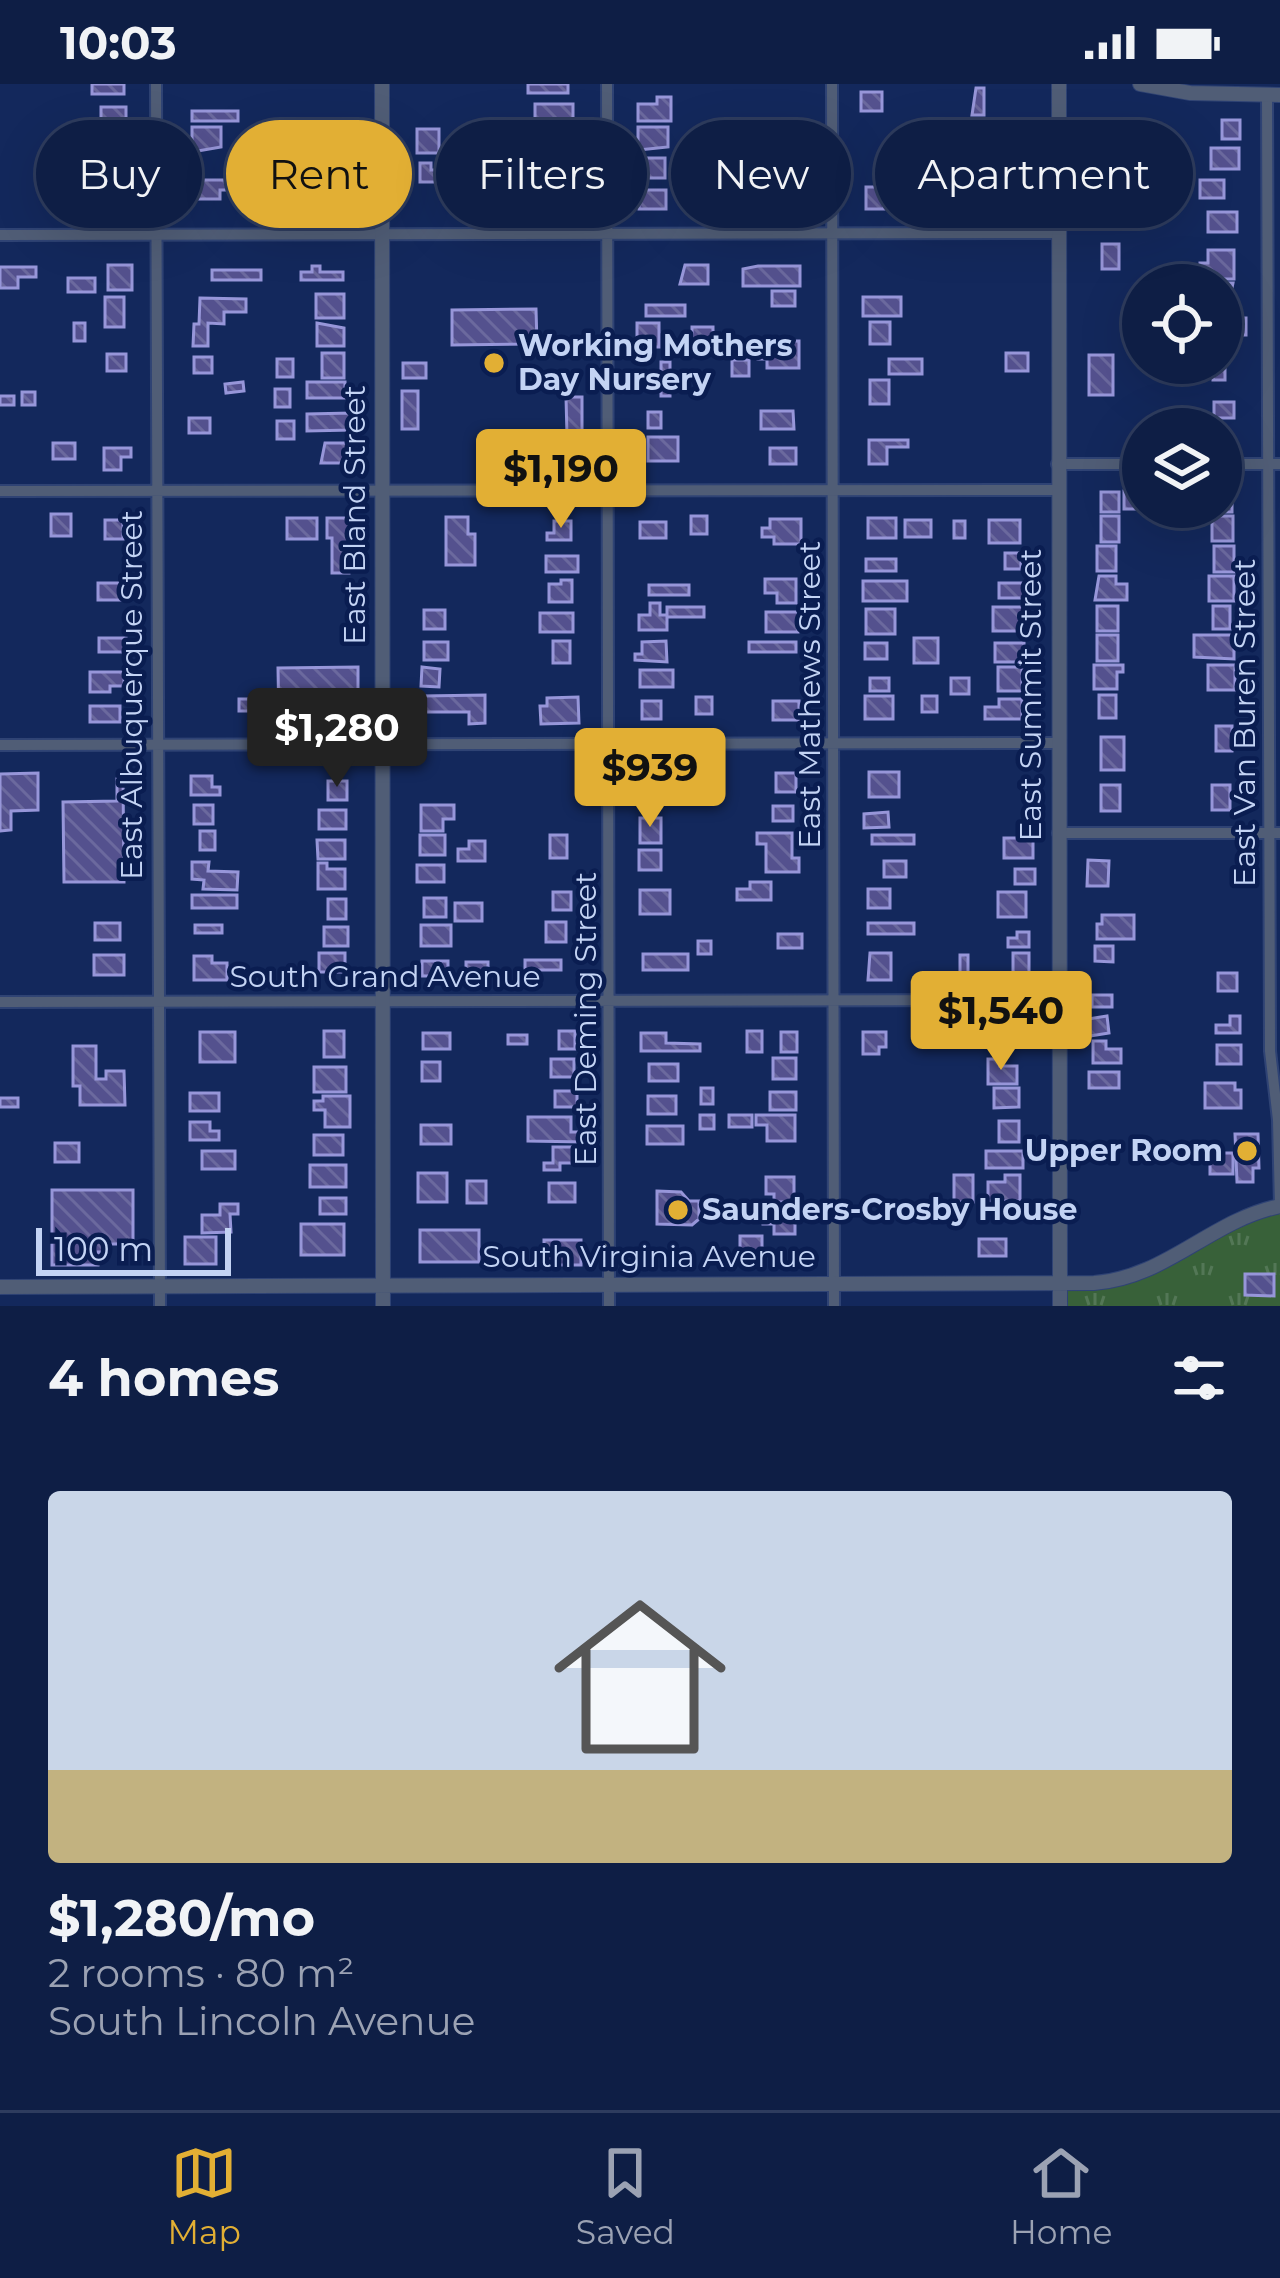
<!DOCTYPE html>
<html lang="en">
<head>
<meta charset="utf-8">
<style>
  :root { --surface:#0e1e45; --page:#1c2b50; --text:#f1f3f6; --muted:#9ba2b3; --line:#2e3c5e; --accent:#e2af34 }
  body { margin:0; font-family:Montserrat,sans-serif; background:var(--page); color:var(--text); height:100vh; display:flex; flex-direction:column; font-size:45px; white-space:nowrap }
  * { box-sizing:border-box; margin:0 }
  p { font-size:39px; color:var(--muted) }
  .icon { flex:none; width:66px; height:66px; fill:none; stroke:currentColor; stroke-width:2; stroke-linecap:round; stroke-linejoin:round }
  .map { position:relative; height:1222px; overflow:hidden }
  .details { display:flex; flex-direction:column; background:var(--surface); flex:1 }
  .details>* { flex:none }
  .top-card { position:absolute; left:36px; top:36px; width:1209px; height:108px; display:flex; gap:24px }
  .controls { position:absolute; left:1122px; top:180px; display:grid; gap:24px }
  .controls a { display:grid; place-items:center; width:120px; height:120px; border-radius:50%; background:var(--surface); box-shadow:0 12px 48px #0002,0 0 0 3px var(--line); font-size:60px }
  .scale { position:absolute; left:36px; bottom:30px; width:195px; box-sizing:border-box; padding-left:12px; border:6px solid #c3d3f4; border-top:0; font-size:33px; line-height:42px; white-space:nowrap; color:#c3d3f4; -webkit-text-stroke:9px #0a1d51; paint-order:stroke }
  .price { position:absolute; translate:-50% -102px; padding:0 27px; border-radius:12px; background:var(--accent); color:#111; font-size:39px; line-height:78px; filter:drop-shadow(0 3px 6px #0008) }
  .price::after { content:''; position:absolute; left:50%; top:72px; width:36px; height:27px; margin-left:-18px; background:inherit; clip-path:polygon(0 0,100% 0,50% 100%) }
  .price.on { background:#222; color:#fff }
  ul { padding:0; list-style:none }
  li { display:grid; align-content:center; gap:24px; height:636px; padding:0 48px }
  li+li { border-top:3px solid var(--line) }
  li span { display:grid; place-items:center; height:372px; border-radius:12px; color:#555 }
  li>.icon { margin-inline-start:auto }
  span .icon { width:216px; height:216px; fill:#fffc; stroke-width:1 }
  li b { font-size:51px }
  h2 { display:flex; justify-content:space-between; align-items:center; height:144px; padding:0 48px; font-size:51px }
  .chip { padding:0 42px; border-radius:54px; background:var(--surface); box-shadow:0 12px 48px #0002,0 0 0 3px var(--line); font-size:42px; line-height:108px }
  .chip.on { background:var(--accent); color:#111 }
  .status { display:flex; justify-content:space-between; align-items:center; height:84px; padding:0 60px; background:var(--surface); direction:ltr }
  .status svg { height:33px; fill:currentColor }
  .tabs { display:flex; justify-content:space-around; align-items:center; height:168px; border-top:3px solid var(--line); background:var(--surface); font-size:33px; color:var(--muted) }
  .tabs a { display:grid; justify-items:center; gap:6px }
  .tabs .on { color:var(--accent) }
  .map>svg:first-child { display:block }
  .park { fill:url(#park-tufts) }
  .building { fill:url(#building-back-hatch); stroke:#9796d9; stroke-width:3 }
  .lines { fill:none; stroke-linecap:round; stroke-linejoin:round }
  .minor-casing { stroke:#2f4374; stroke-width:14 }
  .tertiary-casing { stroke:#2f4374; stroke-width:16 }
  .minor { stroke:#505d76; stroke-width:10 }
  .tertiary { stroke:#505d76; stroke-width:14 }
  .poi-dot { fill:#e2af34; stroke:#0a1d51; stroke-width:4.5 }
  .labels { text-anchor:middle; stroke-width:9; stroke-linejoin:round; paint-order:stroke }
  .poi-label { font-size:30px; font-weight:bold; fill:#c3d3f4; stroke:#0a1d51; text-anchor:start }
  .street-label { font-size:30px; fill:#c3d3f4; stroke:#0a1d51 }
</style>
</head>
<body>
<div class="status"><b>10:03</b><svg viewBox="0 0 49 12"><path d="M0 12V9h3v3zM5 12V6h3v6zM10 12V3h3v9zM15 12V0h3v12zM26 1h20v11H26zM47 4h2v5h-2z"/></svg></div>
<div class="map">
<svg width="1280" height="1222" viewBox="0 0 1280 1222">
  <defs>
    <pattern id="park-tufts" width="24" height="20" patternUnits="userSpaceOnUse" patternTransform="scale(3)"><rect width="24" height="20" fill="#386139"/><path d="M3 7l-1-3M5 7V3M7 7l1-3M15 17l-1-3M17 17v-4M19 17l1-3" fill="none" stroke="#537756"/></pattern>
    <pattern id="building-back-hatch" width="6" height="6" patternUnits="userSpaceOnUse" patternTransform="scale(3)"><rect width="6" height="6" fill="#54518e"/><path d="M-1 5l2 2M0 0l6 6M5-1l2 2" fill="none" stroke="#6b699e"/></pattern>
  </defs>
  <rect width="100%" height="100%" fill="#13285c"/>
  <!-- park -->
  <path class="park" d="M1280,1122V1222H1060L1061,1200L1111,1198Z"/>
  <!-- building -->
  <path class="building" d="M92,0H124V10H92Z
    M528,0H568V9H528Z
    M976,4H984V31H972Z
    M861,8H882V27H861Z
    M657,13H671V37H638V20H657Z
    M535,20H573V38H535Z
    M101,23H126V40H101Z
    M192,27H238V37H192Z
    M1222,36H1240V55H1222Z
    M192,43H221V63L192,68Z
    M638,43H668V63L638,66Z
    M417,45H439V69H417Z
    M66,47H81V57H66Z
    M101,47H126V64H101Z
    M470,50H487V69H470Z
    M1078,59H1094V74H1078Z
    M1211,64H1239V85H1211Z
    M123,71V85L95,86V72Z
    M558,72H574L573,97H558Z
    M1009,73H1027V93H1009Z
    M324,74H353V94H319Z
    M639,74H665V94H639Z
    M774,74H798V97H774Z
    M420,79H431V86H441V98H420Z
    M192,96H229V106H220V115H192Z
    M1200,96H1224V114H1200Z
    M1029,100L1030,126L1009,127L1008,101Z
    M530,102H572V125H530Z
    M786,102H798V122H781Z
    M866,103H891V115H884V125H866Z
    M639,106H666V125H639Z
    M1080,110H1096V127H1080Z
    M88,113L112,114L111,131L102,130V124L88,123Z
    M1208,128H1237V148H1208Z
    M1102,160H1119V185H1102Z
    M1208,166H1234V195H1200V179H1208Z
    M108,181H132V206H108Z
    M685,181H708V200H680Z
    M312,182H320V188H343V196H301V188H312Z
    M758,182H800V202H743V185Z
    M0,183H36V193H18V204H0Z
    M212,186H261V196H212Z
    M68,194H95V208H68Z
    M1216,199H1233L1228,224H1221V201Z
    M772,207H795V222H772Z
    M316,210H344V234H316Z
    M105,213H124V243H105Z
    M863,213H901V232H863Z
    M200,214L246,215V228H224V240L208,239V262H193L194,240H199Z
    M646,221H685V232H646Z
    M536,225L537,260L452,261V226Z
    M1221,234H1246V251H1221Z
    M870,238H890V260H870Z
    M74,239H85V257H74Z
    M317,239L344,244V262H317Z
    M637,239H659V263H637Z
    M692,243H713V257H692Z
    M767,257H799V284H767V275H758V264H767Z
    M322,269H344V294H322Z
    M1006,269H1028V287H1006Z
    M107,270H126V287H107Z
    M1089,271H1113V311H1089Z
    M194,273H212V289H194Z
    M277,275H293V293H277Z
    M889,275H922V290H889Z
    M732,276H749V292H732Z
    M661,278H670V312H661Z
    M403,279H426V294H403Z
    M1213,283H1225V296H1213Z
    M870,296H889V320H870Z
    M243,298L244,307L226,309L225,300Z
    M307,298H345V314H307Z
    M275,305H290V323H275Z
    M402,307H418V345H402Z
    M22,308H35V321H22Z
    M0,312H14V321H0Z
    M566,313H582V351L567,352Z
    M1214,318H1234V334H1214Z
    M761,327H793L794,345H761Z
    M648,328H661V344H648Z
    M351,329V346L307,347V330Z
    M189,334H210V349H189Z
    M277,337H294V355H277Z
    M648,353H678V377H648Z
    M869,356H908V363H887V380H869Z
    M53,359H75V375H53Z
    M325,359H352V379H321Z
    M104,364H131V373H121V386H104Z
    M770,364H796V380H770Z
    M1124,407H1140V425H1124Z
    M1101,408H1119V428H1101Z
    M1221,409H1232V428H1211V423H1221Z
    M51,430H71V452H51Z
    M691,432H707V450H691Z
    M1101,432H1119V458H1101Z
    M1212,432H1233V457H1212Z
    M446,433H468V450H475V481H446Z
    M287,434H317V455H287Z
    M327,434H349V489H332V454H327Z
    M868,434H896V454H868Z
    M770,435H801V460H774V453H762V444H770Z
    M105,436H123V455H105Z
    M905,436H931V453H905Z
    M989,436H1020V459H989Z
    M554,437H571V456H547V449H554Z
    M954,437H965V454H954Z
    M640,438H666V454H640Z
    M1097,462H1116V487H1097Z
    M1214,462H1234V488H1214Z
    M1005,469H1021V485H1005Z
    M546,472H578V488H546Z
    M866,475H896V487H866Z
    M1099,492H1116V500H1127V516H1095Z
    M1209,492H1234V517H1209Z
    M765,495H796V519H777V509H765Z
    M561,496H572V518H549V500H561Z
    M863,497H907V517H863Z
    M98,499H122V516H98Z
    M999,499H1025V514H999Z
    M649,501H689V511H649Z
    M650,519H660V531H667V523H704V533H667V546H639V531H650Z
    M1097,522H1118V547H1097Z
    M1213,522H1230V545H1213Z
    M993,523H1027V547H993Z
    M866,525H895V550H866Z
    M424,526H445V545H424Z
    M766,528H798V548H766Z
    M540,529H573V548H540Z
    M1097,551H1118V577H1097Z
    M1194,551H1234V575L1194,573Z
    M99,554H126V568H99Z
    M914,554H938V579H914Z
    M553,557H570V579H553Z
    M666,557L667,578L635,576V570H642V558Z
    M424,558H448V576H424Z
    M749,558H796V568H749Z
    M865,559H887V575H865Z
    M995,559H1024V578H995Z
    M1094,581H1123V588H1117V605H1094Z
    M1208,581H1235V606H1208Z
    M358,583V639L279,640L278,584Z
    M422,583L440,585L439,603L421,602Z
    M998,583H1022V607H998Z
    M640,586H673V603H640Z
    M90,588H124V602H110V608H90Z
    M870,594H889V607H870Z
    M951,594H969V610H951Z
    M485,611V639L469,640V628H423V612Z
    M1099,611H1116V634H1099Z
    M865,612H893V635H865Z
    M922,612H937V628H922Z
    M578,613L579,639L541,640L540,622H547V614Z
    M696,613H712V630H696Z
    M239,615H257V627H239Z
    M999,615H1022V635H985V623H999Z
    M642,617H661V635H642Z
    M773,617H799V636H773Z
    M90,622H120V638H90Z
    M1216,642H1232V667H1216Z
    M1101,653H1124V686H1101Z
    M869,688H899V713H869Z
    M38,689V726L11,727V746L0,747V690Z
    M776,689H796V708H776Z
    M191,692H212V703H220V711H191Z
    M117,695H123L124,798H64L63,718L117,717Z
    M328,697H347V716H328Z
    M1101,701H1120V727H1101Z
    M1212,701H1230V726H1212Z
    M194,721H213V740H194Z
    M421,721H454V735H443V747H421Z
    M773,722H793V737H773Z
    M319,726H346V745H319Z
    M888,728L889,743L864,744V730Z
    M640,734H661V759H640Z
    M200,747H215V766H200Z
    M757,749H792V774H799V788H766V760H757Z
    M420,751H445V771H420Z
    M550,751H567V774H550Z
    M872,751H914V760H872Z
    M1004,754H1033V774H1004Z
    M317,756H345V775H318Z
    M469,757H485V777H458V765H469Z
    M639,766H661V786H639Z
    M1088,776L1109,777L1108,802H1087Z
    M884,777H906V793H884Z
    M192,778H209L208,787L238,788L237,806L203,805L204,796L192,795Z
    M318,779H327V785H345V805H318Z
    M417,781H444V798H417Z
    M1015,785H1035V800H1015Z
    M750,798H771V816H737V805H750Z
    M868,805H890V824H868Z
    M640,806H670V830H640Z
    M553,808H571V826H553Z
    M998,808H1026V833H998Z
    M192,811H237V824H192Z
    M424,814H446V833H424Z
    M328,815H346V835H328Z
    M455,819H482V837H455Z
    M1102,831H1134V855H1097V840H1102Z
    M546,838H566V858H546Z
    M95,839H120V856H95Z
    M868,839H914V850H868Z
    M195,841H222V849H195Z
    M421,841H451V862H421Z
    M324,843H348V862H324Z
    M1017,848H1029V863H1008V854H1017Z
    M778,850H802V864H778Z
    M698,857H711V870H698Z
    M1095,862H1113V878L1095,877Z
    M319,869H345V888H319Z
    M870,869H891V896H868Z
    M1013,869H1029V893H1013Z
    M643,870H688V886H643Z
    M94,871H124V891H94Z
    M960,871H968V892H960Z
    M194,872H212V879H227V896H194Z
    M525,876H561V886H525Z
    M422,877H448V892H422Z
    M466,878H488V895H466Z
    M1218,889H1237V907H1218Z
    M1092,911H1112V923H1092Z
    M1107,932L1109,949L1090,952L1088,935Z
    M1230,932H1240V949H1216V941H1230Z
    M994,945H1017V963H994Z
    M324,947H344V973H324Z
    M559,947H575V965H559Z
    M747,947H762V968H747Z
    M200,948H235V978H200Z
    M781,948H797V968H781Z
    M863,948H886V963H879V970H863Z
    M423,949H450V965H423Z
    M641,949H666V959L700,960V967H641Z
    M508,951H527V960H508Z
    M1093,957H1106V965H1121V979H1093Z
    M1217,961H1241V980H1217Z
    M73,962H96V995H106V987H124L125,1021H80V1002H73Z
    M773,974H796V995H773Z
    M551,975H574V993H551Z
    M988,975H1000V982H1017V1000H988Z
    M422,978H440V997H422Z
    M649,980H678V997H649Z
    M314,983H346V1008H314Z
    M1089,988H1119V1004H1089Z
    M1205,999H1235V1006H1241V1024H1205Z
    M701,1004H713V1020H701Z
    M994,1004H1019V1023L994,1024Z
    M555,1007H577V1023H555Z
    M770,1008H796V1026H770Z
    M190,1009H219V1027H190Z
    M323,1012H350V1043H325V1026H314V1017H323Z
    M648,1012H676V1030H648Z
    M0,1014H18V1023H0Z
    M700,1031H714V1045H700Z
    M729,1031H752V1043H729Z
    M756,1031H795V1057H767V1041H756Z
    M528,1033H571V1048H584V1058L528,1057Z
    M999,1037H1019V1058H999Z
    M190,1038H210V1047H219V1056H190Z
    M421,1041H451V1060H421Z
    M647,1042H683V1060H647Z
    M1235,1050H1258L1259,1084H1253V1098H1237Z
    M314,1051H343V1071H314Z
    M55,1059H79V1078H55Z
    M553,1063H576V1079H560V1086H544V1079H553Z
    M202,1067H235V1085H202Z
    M986,1067H1023V1084H986Z
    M1210,1069H1233V1090H1210Z
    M310,1081H346V1103H310Z
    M418,1089H447V1118H418Z
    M954,1091H973V1118H954Z
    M1005,1091H1020V1117H988V1098H1005Z
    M766,1093H794V1118H774V1110H766Z
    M467,1097H486V1119H467Z
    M549,1099H575V1118H549Z
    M52,1106H133V1160H106L105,1168H98V1181H52Z
    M657,1107L681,1108L689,1117H699V1135L692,1141L657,1140Z
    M320,1114H346V1130H320Z
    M220,1120H238V1130H230L231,1148L202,1149V1131H220Z
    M773,1121H795V1150H774V1140H763V1126H773Z
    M301,1140H344V1171H301Z
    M420,1146H479V1178H420Z
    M740,1152H762V1173H740Z
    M185,1153H216V1180H185Z
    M979,1155H1006V1172H979Z
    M544,1156H581V1181H544Z
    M1245,1190H1274V1212L1245,1211Z"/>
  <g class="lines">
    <!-- minor casing -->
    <g class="minor-casing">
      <path id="minor" d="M156,0L160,1222
        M607,0L609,1222
        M832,0L834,1222
        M1267,11L1270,967L1278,1036L1280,1122
        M0,151L1058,149
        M1057,380H1143
        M1221,380H1280
        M0,407L1057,406
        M0,661L1058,659
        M1058,749H1280
        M0,918L1058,916"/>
    </g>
    <!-- tertiary casing -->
    <g class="tertiary-casing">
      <path id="tertiary" d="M382,0L383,1222
        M1059,0L1060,1222
        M1140,0L1190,9L1280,11
        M0,1203L1094,1199C1166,1194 1211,1136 1280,1122"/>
    </g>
    <!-- minor -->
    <use href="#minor" class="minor"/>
    <!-- tertiary -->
    <use href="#tertiary" class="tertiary"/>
  </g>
  <!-- markers -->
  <g class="poi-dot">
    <circle cx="494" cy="279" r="12"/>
    <circle cx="1247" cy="1067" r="12"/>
    <circle cx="678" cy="1126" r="12"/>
  </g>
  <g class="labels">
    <!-- poi labels -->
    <g class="poi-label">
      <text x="518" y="272">Working Mothers<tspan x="518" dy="34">Day Nursery</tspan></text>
      <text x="1223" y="1077" text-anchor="end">Upper Room</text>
      <text x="702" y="1136">Saunders-Crosby House</text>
    </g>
    <!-- street labels -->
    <g class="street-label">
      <text transform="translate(355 431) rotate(-90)" y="10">East Bland Street</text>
      <text transform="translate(132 611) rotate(-90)" y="10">East Albuquerque Street</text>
      <text transform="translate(810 611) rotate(-90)" y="10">East Mathews Street</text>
      <text transform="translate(1031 611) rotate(-90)" y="10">East Summit Street</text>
      <text transform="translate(1245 639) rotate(-90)" y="10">East Van Buren Street</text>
      <text x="385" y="903">South Grand Avenue</text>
      <text transform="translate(586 935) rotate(-90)" y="10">East Deming Street</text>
      <text x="649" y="1183">South Virginia Avenue</text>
    </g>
  </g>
</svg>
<div class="controls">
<a><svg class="icon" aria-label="locate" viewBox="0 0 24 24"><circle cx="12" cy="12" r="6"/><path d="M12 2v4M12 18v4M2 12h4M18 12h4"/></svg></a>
<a><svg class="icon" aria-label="layers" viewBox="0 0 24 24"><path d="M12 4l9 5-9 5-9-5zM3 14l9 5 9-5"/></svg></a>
</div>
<div class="scale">100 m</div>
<b class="price" style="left:561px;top:447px">$1,190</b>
<b class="price on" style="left:337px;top:706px">$1,280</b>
<b class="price" style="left:650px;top:746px">$939</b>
<b class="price" style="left:1001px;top:989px">$1,540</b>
<div class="top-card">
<a class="chip">Buy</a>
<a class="chip on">Rent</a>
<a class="chip">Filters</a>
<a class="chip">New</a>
<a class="chip">Apartment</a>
</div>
</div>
<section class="details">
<h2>4 homes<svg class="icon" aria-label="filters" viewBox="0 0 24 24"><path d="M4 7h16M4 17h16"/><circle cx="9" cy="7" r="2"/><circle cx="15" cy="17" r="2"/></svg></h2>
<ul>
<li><span style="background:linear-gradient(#c9d6e8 75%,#c2b280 0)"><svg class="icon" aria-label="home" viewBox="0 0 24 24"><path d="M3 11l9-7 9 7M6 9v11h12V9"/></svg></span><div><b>$1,280/mo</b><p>2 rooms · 80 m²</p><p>South Lincoln Avenue</p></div></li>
</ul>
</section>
<nav class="tabs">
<a class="on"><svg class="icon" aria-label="map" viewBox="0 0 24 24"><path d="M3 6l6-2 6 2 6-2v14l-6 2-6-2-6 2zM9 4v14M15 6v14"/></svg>Map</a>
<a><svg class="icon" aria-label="saved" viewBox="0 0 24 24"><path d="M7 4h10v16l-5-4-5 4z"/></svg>Saved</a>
<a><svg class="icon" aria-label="home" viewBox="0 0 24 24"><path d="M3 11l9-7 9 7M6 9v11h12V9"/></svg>Home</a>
</nav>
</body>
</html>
